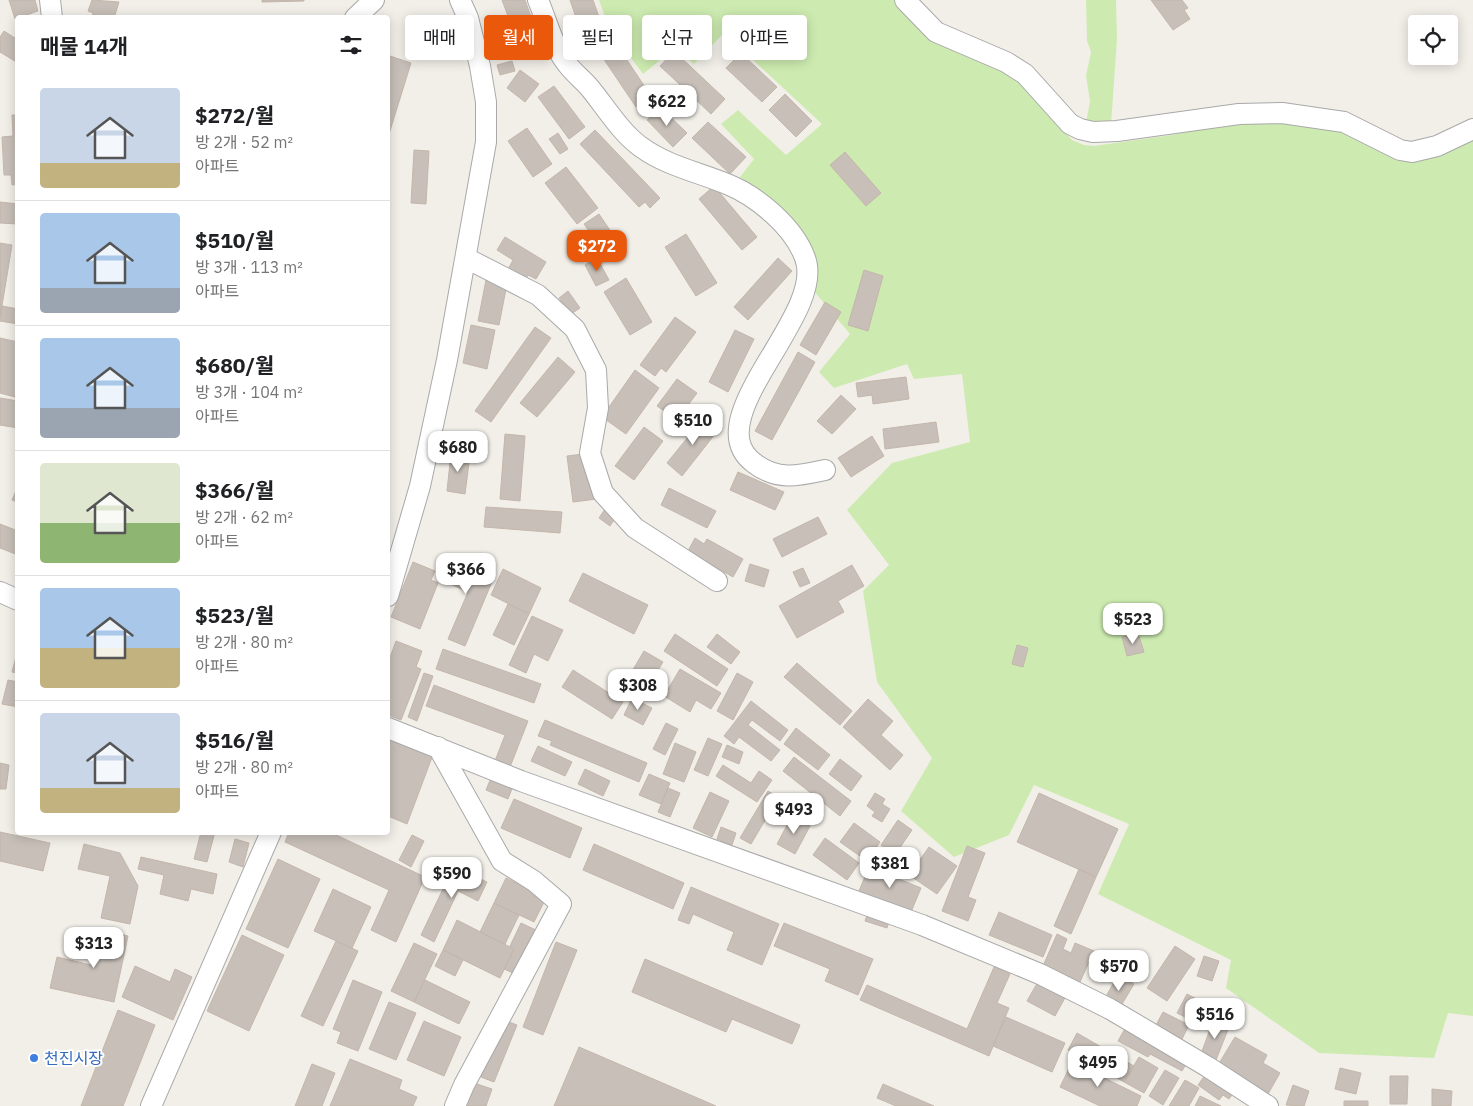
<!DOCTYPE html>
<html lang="ko">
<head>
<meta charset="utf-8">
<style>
  :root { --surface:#fff; --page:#f2f2f2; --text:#202124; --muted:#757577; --line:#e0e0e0; --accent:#ea580c }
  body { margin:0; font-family:"IBM Plex Sans","Noto Sans KR",sans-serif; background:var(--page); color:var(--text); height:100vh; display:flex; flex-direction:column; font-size:19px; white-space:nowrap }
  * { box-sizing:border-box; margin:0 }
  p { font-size:16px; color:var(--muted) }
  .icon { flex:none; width:28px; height:28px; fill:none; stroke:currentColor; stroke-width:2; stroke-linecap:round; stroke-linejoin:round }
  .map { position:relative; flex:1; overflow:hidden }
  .details { position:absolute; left:15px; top:15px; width:375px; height:820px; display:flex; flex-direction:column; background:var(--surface); border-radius:5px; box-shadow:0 2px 12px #0003 }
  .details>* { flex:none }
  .banner { position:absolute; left:405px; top:15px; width:475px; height:45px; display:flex; gap:10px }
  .buttons { position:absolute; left:1408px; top:15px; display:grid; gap:10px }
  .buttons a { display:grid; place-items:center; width:50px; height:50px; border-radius:5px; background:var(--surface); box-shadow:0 2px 12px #0003; font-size:25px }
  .price { position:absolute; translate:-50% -42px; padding:0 11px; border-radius:10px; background:#fff; color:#222; font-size:16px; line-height:32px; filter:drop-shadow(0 1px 2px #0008) }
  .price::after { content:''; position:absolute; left:50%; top:30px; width:15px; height:11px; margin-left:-8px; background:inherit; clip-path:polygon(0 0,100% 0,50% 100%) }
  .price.current { background:var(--accent); color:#fff }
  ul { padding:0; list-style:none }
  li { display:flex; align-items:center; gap:15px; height:125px; padding:0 25px }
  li+li { border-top:1px solid var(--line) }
  li span { display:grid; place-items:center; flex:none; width:140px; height:100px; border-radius:5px; color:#555 }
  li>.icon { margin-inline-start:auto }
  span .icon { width:60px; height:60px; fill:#fffc; stroke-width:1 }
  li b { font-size:21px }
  h2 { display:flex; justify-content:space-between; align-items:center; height:60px; padding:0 25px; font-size:21px }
  .chip { padding:0 18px; border-radius:5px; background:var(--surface); box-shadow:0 2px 12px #0003; font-size:18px; line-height:45px }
  .chip.current { background:var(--accent); color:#fff }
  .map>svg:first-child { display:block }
  .grass { fill:#cdebb0 }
  .building { fill:#c7bfb8; stroke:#c4b6ab }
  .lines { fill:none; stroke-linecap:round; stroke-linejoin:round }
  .minor-casing { stroke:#a9a9a9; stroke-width:22 }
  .minor { stroke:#fff; stroke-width:20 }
  .shop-dot { fill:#3f7fe0; stroke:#fff; stroke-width:2 }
  .labels { text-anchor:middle; stroke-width:4; stroke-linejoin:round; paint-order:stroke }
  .shop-label { font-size:16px; fill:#366cbe; stroke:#fff; text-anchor:start }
</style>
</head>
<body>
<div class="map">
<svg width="1473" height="1106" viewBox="0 0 1473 1106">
  <rect width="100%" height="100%" fill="#f2efe9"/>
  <!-- grass -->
  <path class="grass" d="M599,0H894L915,24L1010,72L1072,140L1084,145L1094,146L1172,135L1223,124L1297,121L1346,131L1376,146L1473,137V1016L1448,1013L1434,1058L1319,1053L1226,988L1231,960L1098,894L1129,824L1034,785L1009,835L954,857L901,811L932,758L877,682L863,591L889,565L847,510L892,463L970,442L962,374L914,379L907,364L834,388L819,372L850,334L813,290L786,213L740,177L754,159L721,124L738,110L786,155L822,124L724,33L694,64L675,48L643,74L609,28Z
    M1086,0H1116L1117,39L1111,125L1086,123L1090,101L1086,76L1091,52L1087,41Z"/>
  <!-- building -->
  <path class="building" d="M9,0H35L38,11L15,19Z
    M92,0L119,2L114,18H92L93,13L88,11Z
    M262,0H304V1L262,2Z
    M502,0H525L535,28L515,35Z
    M570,0H593L605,34L584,41Z
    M1151,0H1182L1188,8L1184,10L1190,19L1173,30Z
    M4,31L18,40V63L0,52V37Z
    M615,42L651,96L636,107L599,52Z
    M674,51L725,99L711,114L660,66Z
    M741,53L777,87L762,102L726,68Z
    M390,56L411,63L389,134L388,133V64Z
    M512,61L515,71L500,75L497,65Z
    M520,70L539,84L525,102L507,88Z
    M554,86L585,127L569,139L538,97Z
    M785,94L812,121L796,137L769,110Z
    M660,107L687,133L673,147L647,120Z
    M12,115H18V184L12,185L11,175H4L2,137L13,136Z
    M708,122L746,157L730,174L692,138Z
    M527,128L552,164L533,177L508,141Z
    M595,130L660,198L650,208L645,202L639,207L580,144Z
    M558,133L568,149L560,154L549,139Z
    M414,150L429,151L426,204L411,203Z
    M845,152L881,193L866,206L830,165Z
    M566,167L598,208L577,224L545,183Z
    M714,186L757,237L742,250L699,199Z
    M0,202L18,204V224L0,223Z
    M599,214L616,239L601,249L584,224Z
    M686,234L717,283L696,296L665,247Z
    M505,237L546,262L536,279L528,275L524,282L507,271L513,260L497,250Z
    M0,243L12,245L0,318Z
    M597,258L609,280L596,286L585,265Z
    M778,258L792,271L748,320L734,307Z
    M864,270L883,276L868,331L848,325Z
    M626,278L652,322L630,335L604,292Z
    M486,280L507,284L499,325L478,321Z
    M568,291L580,308L571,314L559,298Z
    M825,302L841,312L816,355L800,345Z
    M2,306L18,309V324L0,321Z
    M675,317L696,332L666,372L661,368L655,376L640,365Z
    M471,325L495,330L487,369L463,363Z
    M535,327L551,338L491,422L475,411Z
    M735,330L754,339L728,392L709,382Z
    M0,338L18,342V386L15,397L0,393Z
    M798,352L815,362L772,440L755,431Z
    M558,357L575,372L537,417L520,403Z
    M635,370L659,388L626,434L602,417Z
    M906,377L909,399L873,404L872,395L858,397L856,383Z
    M677,379L697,393L677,420L657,406Z
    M841,395L856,409L832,434L817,421Z
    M0,398L18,401V428L0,425Z
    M704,417L719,429L682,476L667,463Z
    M936,422L939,442L885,449L883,429Z
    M644,427L663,441L634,480L615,466Z
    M505,434L525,436L520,501L500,499Z
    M872,436L884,456L851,477L838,458Z
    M451,453L470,455L465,494L447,491Z
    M583,454L585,474L593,473L597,499L573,502L567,456Z
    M738,472L784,492L775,510L730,490Z
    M18,486V502L12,500Z
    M669,488L716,511L707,528L661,505Z
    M607,506L618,514L610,526L599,518Z
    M486,507L562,512L560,533L484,527Z
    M818,517L827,534L782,557L773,539Z
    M0,524L18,531V555L0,548Z
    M695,538L704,544L707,539L743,559L733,577L688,551Z
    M447,556L494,577L465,646L448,639L468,592L437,578Z
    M413,562L435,571L431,580L438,583L420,629L391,617Z
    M750,564L769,570L764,587L745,581Z
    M852,565L864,586L838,601L844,612L797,638L779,606Z
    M803,568L810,583L800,587L793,572Z
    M503,569L541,588L529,614L491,595Z
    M583,573L648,605L634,634L569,601Z
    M508,604L529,614L514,645L493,635Z
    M532,616L563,630L548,661L534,654L526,673L509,665Z
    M1138,633L1144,652L1127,656L1122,637Z
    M675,634L728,669L717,686L664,651Z
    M717,634L740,652L731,664L707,647Z
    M396,641L422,651L416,667L421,669L401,720L388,715V663Z
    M1017,645L1028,648L1023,667L1012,664Z
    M18,649V673L12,672Z
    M443,649L541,684L534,703L436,669Z
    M644,651L663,662L642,696L624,685Z
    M797,663L852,711L840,725L784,677Z
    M680,669L721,693L711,709L696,700L690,712L664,696Z
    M573,670L623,702L612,719L562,687Z
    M424,673L433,676L417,721L408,717Z
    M737,673L753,682L733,720L717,711Z
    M8,680L18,682V707L2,704Z
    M434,685L528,721L510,767L495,761L505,735L426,706Z
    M632,698L652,708L643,725L624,715Z
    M868,699L893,721L881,735L903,755L890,770L843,727Z
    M751,701L788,730L780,741L752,720L748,725L780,750L771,761L739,737L734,744L724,736Z
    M545,720L647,763L639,782L550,745L552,741L538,736Z
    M666,723L678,729L665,755L653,749Z
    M796,728L830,755L818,770L784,744Z
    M388,734L434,752L407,824L388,816Z
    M708,738L722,744L708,776L694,770Z
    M675,743L696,752L684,782L663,774Z
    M727,745L743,752L739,764L722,757Z
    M538,746L572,762L565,776L531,761Z
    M794,757L851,801L840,816L783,771Z
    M840,759L862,776L851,791L829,774Z
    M0,763L9,765L6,789H0Z
    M723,765L751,783L759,771L772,780L757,802L716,776Z
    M585,769L610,781L603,796L578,784Z
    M649,774L670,783L661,804L639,795Z
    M491,778L513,786L508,799L486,790Z
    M668,788L680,793L670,817L658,812Z
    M768,791L789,804L778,823L767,817L751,844L740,838Z
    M710,792L729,801L712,837L693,828Z
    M875,793L885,799L882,804L890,809L882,822L872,816L875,812L867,806Z
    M1039,793L1118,829L1096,877L1017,842Z
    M514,799L582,828L570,858L501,828Z
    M792,816L810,826L795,854L777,844Z
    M898,820L912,830L895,855L881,845Z
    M854,823L880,842L867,861L840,842Z
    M721,827L736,833L732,845L717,839Z
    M0,832L50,843L43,871L0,861Z
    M201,832H215L207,862L194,859Z
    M289,832H330L425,877L396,942L371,930L389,890L285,842Z
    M412,835L424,841L411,867L399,860Z
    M825,838L859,863L847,880L813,855Z
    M235,839L249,843L243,867L229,862Z
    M84,844L120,853L138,886L130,924L101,918L110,876L78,869Z
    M594,844L684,883L673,909L583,870Z
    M967,846L985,853L968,897L976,900L968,921L942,911Z
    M929,847L957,866L937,894L909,875Z
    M141,857L217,874L213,894L191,889L188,901L160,894L164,875L138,869Z
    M278,859L320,879L288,948L246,929Z
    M454,866L487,882L478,901L458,891L434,942L421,935Z
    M869,867L921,888L911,912L859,891Z
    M1079,869L1096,877L1071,934L1054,926Z
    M506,878L546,898L534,922L494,903Z
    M691,887L779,924L762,965L727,950L734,932L693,914L689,924L678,920Z
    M333,889L371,907L352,948L314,931Z
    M494,903L519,915L505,944L480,932Z
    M868,912L890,919L887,928L865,921Z
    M999,912L1052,935L1043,957L989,935Z
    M457,920L514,949L500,978L443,950Z
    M521,923L538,931L517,975L504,969L514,949L510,946Z
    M784,923L873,959L858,995L825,981L830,969L774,946Z
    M99,929L128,936L114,1002L50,988L57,957L91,965Z
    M1057,934L1067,939L1063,949L1071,953L1075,943L1094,951L1080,982L1043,966Z
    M242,935L284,955L249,1031L207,1011Z
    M336,941L358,951L323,1026L301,1016Z
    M556,942L577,950L543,1035L523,1027Z
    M414,943L437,954L414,1002L391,991Z
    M1175,946L1195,959L1167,1001L1147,988Z
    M443,950L463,960L455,976L435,966Z
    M1204,956L1219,961L1212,981L1197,976Z
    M645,959L800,1025L792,1044L732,1019L726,1032L632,992Z
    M135,966L170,982L175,969L192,977L173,1020L122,997Z
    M994,967L1010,974L997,1003L1009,1008L989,1056L860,1000L867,985L967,1029Z
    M1118,975L1134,984L1119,1009L1104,1000Z
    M353,980L382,992L358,1051L337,1043L341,1032L333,1029Z
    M425,980L470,1002L459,1024L414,1002Z
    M1039,980L1066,996L1055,1016L1027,1001Z
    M1187,994L1212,1007L1203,1026L1177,1013Z
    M389,1002L416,1013L396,1060L369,1049Z
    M118,1010L155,1025L123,1106H81Z
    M1163,1012L1189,1025L1181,1041L1155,1027Z
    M1006,1017L1065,1043L1052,1072L993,1046Z
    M504,1020L517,1025L494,1082L481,1077Z
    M424,1021L461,1037L444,1076L407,1060Z
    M1213,1021L1229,1027L1216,1060L1201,1054Z
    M1127,1025L1189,1059L1182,1071L1150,1054L1148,1057L1118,1041Z
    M1077,1033L1134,1066L1124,1082L1068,1050Z
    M1235,1037L1267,1055L1263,1063L1280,1073L1268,1094L1218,1065Z
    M579,1047L716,1106H554Z
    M1139,1057L1158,1068L1144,1093L1124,1082Z
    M350,1059L402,1080L399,1089L417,1097L413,1106H330Z
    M1072,1062L1141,1096L1137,1106H1100L1060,1087Z
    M312,1064L335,1073L322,1106H295Z
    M1340,1068L1361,1073L1356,1094L1335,1089Z
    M1165,1070L1179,1078L1163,1105L1149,1096Z
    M1208,1071L1235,1091L1229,1099L1223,1095L1219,1100L1198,1085Z
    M1390,1076H1408L1407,1104H1390Z
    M1185,1080L1199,1088L1189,1106H1169Z
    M474,1083L492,1089L486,1106H465Z
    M883,1084L934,1106H896L877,1098Z
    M1293,1085L1309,1091L1304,1106L1286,1105Z
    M1432,1089L1452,1091L1451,1106H1432Z
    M1200,1096L1221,1106H1195Z
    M1344,1101H1368V1106H1344Z"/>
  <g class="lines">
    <!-- minor casing -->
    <g class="minor-casing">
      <path id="minor" d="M50,0L52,18
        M538,0C547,21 553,47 568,65C574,73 582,79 589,87C605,106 620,132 641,147C667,166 698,172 727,184C757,196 794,227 805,258C827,315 695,419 754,463C777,481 798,476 825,470
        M905,0L936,32L1006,62L1025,74L1070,124L1080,129L1093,132L1117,131L1239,114L1282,113L1344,122L1400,150L1412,152L1437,146L1473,129
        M355,18L374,0
        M466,258L538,295L575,329L596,370L598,408L590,453L603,493L635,528L717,581
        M0,592L18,600
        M388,596L420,486L447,360L486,142V102L480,66L468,18L460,0
        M388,728L521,781L922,925L1040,974L1110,1009L1208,1067L1268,1106
        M438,747L502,861L534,881L561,904L464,1085L455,1106
        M151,1106L271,832"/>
    </g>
    <!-- minor -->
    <use href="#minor" class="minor"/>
  </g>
  <!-- markers -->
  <circle class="shop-dot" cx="34" cy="1058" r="5"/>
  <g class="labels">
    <!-- shop labels -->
    <g class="shop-label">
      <text x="44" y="1064">천진시장</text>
    </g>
  </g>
</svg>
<div class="buttons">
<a><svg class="icon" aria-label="locate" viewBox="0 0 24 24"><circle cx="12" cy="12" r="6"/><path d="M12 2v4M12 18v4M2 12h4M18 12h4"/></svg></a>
</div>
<b class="price" style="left:667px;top:127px">$622</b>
<b class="price current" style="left:597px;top:272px">$272</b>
<b class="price" style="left:693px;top:446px">$510</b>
<b class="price" style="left:458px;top:473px">$680</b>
<b class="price" style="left:466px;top:595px">$366</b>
<b class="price" style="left:1133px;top:645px">$523</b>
<b class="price" style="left:638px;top:711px">$308</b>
<b class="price" style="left:794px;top:835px">$493</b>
<b class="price" style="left:890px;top:889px">$381</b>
<b class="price" style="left:452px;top:899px">$590</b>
<b class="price" style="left:94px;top:969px">$313</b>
<b class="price" style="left:1119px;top:992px">$570</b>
<b class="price" style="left:1215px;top:1040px">$516</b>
<b class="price" style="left:1098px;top:1088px">$495</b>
<div class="banner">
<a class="chip">매매</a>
<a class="chip current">월세</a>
<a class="chip">필터</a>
<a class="chip">신규</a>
<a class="chip">아파트</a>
</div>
<section class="details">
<h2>매물 14개<svg class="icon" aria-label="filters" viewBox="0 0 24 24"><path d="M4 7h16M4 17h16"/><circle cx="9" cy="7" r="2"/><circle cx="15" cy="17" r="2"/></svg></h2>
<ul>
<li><span style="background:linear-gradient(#c9d6e8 75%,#c2b280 0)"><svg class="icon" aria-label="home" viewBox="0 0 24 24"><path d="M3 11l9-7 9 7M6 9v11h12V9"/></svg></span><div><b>$272/월</b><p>방 2개 · 52 m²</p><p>아파트</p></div></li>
<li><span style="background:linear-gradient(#a9c7e8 75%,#9aa5b1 0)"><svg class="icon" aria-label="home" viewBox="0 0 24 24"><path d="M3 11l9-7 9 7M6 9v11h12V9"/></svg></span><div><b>$510/월</b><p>방 3개 · 113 m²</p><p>아파트</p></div></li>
<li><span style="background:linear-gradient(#a9c7e8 70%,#9aa5b1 0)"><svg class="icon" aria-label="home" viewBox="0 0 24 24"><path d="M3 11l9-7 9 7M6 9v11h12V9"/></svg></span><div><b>$680/월</b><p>방 3개 · 104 m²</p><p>아파트</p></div></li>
<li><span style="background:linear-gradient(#dfe7d0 60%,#8fb573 0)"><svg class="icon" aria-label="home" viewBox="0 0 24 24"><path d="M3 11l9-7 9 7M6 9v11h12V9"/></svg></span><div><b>$366/월</b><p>방 2개 · 62 m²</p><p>아파트</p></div></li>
<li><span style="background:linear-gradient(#a9c7e8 60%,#c2b280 0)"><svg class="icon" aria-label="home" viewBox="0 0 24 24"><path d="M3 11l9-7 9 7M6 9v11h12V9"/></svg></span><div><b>$523/월</b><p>방 2개 · 80 m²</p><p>아파트</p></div></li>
<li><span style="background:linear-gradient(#c9d6e8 75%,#c2b280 0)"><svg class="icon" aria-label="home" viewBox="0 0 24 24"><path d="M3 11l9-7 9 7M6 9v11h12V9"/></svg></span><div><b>$516/월</b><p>방 2개 · 80 m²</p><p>아파트</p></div></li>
</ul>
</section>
</div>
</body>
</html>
